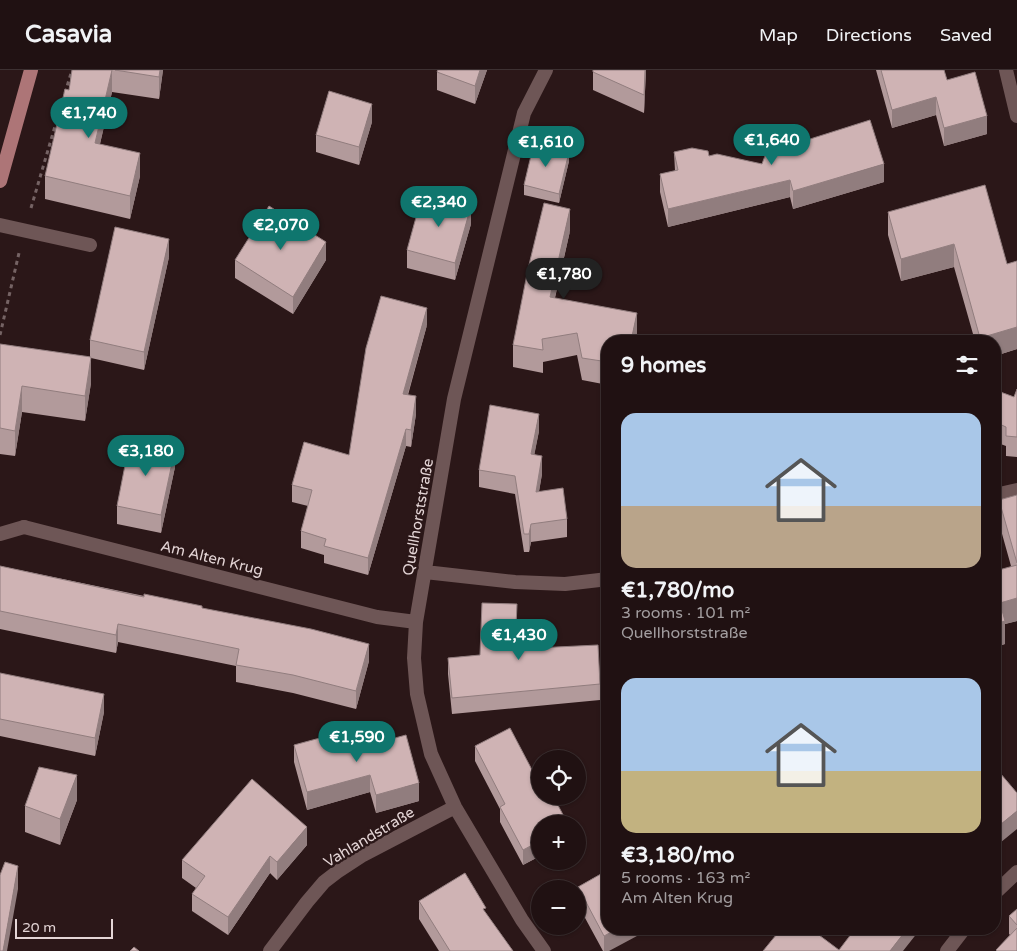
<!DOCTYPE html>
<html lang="en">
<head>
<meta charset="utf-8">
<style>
  :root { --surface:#201112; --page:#2d1f20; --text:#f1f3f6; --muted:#a29d9f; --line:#3d3132; --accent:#0f766e }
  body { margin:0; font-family:"Varela Round",sans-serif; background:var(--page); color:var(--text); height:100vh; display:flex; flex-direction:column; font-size:19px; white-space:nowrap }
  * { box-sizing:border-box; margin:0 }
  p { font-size:16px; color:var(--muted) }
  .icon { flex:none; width:28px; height:28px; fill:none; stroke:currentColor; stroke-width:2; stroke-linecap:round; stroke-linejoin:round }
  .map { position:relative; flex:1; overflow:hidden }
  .sheet { position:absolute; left:601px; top:265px; width:400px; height:600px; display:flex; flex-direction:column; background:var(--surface); border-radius:20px; box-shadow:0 1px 4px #0004,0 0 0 1px var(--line) }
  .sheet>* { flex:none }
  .controls { position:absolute; left:531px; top:680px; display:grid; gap:10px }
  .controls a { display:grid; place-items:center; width:55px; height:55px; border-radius:50%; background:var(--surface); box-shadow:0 1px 4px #0004,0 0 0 1px var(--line); font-size:25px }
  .scale { position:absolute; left:15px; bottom:12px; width:98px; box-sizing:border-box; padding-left:5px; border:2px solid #e4d5d6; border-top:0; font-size:14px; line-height:18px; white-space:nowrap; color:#e4d5d6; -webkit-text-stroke:4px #2b1718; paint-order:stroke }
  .price { position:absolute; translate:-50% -42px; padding:0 11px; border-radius:18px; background:var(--accent); color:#fff; font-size:16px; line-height:32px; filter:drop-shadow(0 1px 2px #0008) }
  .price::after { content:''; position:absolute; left:50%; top:30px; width:15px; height:11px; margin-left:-8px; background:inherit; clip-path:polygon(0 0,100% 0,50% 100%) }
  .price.selected { background:#222; color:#fff }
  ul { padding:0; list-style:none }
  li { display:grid; align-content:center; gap:10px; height:265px; padding:0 20px }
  li span { display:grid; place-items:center; height:155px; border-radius:15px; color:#555 }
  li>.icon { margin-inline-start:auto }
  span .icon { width:90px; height:90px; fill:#fffc; stroke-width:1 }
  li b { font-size:21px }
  h2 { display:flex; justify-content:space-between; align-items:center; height:60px; padding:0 20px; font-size:21px }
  header { display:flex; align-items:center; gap:30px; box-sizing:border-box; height:70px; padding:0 25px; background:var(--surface); border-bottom:1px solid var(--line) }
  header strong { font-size:24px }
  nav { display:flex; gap:28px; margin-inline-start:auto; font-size:18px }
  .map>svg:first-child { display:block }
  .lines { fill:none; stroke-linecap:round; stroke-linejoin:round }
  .path { stroke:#756364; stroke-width:3; stroke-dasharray:4 4; stroke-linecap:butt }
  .service { stroke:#6e5656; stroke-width:14 }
  .minor { stroke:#6e5656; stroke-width:14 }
  .primary { stroke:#ad7577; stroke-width:14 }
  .wall { fill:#b29a9b }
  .shaded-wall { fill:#917d7e }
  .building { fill:#cfb3b4; stroke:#917d7e }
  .labels { text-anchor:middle; stroke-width:5; stroke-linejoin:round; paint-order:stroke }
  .street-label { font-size:15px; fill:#e4d5d6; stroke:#2b1718 }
</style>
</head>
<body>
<header>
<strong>Casavia</strong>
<nav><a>Map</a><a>Directions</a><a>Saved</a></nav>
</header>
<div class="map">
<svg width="1017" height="881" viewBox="0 0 1017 881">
  <rect width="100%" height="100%" fill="#2b1718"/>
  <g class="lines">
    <!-- path -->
    <path class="path" d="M65,23L72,0
      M31,138L63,29
      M0,265L19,183"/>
    <!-- service -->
    <path class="service" d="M0,155L90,175
      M0,464L24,457"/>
    <!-- minor -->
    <path class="minor" d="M1006,0L1017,46
      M995,425L1017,420
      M24,457L377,547L416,552
      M425,502L515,512L565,514L608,509
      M995,823L1017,802
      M270,881L307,832L324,812L337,802L363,785L455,737
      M544,881L522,850L455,737L431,684L417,624L414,588L416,552L454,329L524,43L546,0
      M947,881L964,859"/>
    <!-- primary -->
    <path class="primary" d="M0,111L31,0"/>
  </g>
  <!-- wall -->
  <path class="wall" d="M72,0H163L159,29L112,22L100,74L140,106L130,149L45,129V106L69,20Z
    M438,0H487L475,34L437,20V2Z
    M646,0L644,43L593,20V2Z
    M876,0H944L947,10L987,64L944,76L936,45L892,58Z
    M372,52L359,95L316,82V65Z
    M674,82L709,86L884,112L793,139L790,127L668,157L660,122V104L675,101Z
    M569,91L559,133L524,125V115Z
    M888,142L1007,194L1017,191V279L995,286V271H975L954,197L901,211L888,165Z
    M471,154L455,210L407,198V180Z
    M570,161L555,228L637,266L608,271V315L582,310L577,285L543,292V303L513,297V275Z
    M169,187L144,300L91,288V313L85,351L22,342L15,386L0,384V274L90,287V270Z
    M235,190H326L293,244L235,208Z
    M427,255L408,325L416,344L411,377L406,376L368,505L324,493V485L301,478V461L308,436L292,432V415L349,385Z
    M1017,319V387L1006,386V376L995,372V320L1014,327Z
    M539,361L534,385L542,404L539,421L567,449V467L531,472L529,482H524L515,424L479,417V400Z
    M605,389H608V422L605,409Z
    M175,397L161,463L117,454V436Z
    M1017,425V551L1005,554V574L995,577L1011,496L999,453V430Z
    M0,496L202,538L369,591L356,639L293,623L236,612V596L118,572L116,583L0,559Z
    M517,551L516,579L600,614V630L452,644L448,604V588L480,585Z
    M0,603L104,642L95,686L0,666Z
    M294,675L362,677L419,731L376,743L370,722L307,740L294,692Z
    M475,676L540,754V786L523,795L500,752V739L475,691Z
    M77,730L60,775L25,762V736Z
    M307,775L277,810L270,803L228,865L192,841V824L196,818L182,808V790Z
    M608,800L609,881H603L578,835V817Z
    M419,831L486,844L513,881H439L419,849Z
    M1017,839V881H996V880L1010,865L1009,864V846Z"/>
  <!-- shaded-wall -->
  <path class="shaded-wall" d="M112,0V22L95,95V73Z
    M160,0H163L159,29V7Z
    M480,0H487L475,34V16Z
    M645,0H646L644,43V25Z
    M936,27V45L892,58V40Z
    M372,34V52L359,95V77Z
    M987,46V64L944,76V58Z
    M569,82V91L559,133V124Z
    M140,83V106L130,149V126Z
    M884,94V112L793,139V121Z
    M790,110V127L668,157V139Z
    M471,136V154L455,210V193Z
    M570,139V161L550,249V227Z
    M169,169V187L144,300V282Z
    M326,172V190L293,244V227Z
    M954,174V197L901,211V189Z
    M427,238V255L403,341V324Z
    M637,243V266L636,271H631Z
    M1017,257V279L995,286V271H980V268Z
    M91,287V313L85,351V326Z
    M22,316V342L15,386V361Z
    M416,326V344L411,377V360Z
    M539,344V361L531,402V384Z
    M406,359V376L368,505V488Z
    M175,379V397L161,463V445Z
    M542,386V404L536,440V422Z
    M531,454V472L529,482V464Z
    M1017,528V551L1005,554V574L995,577V554L1000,533Z
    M517,534V551L515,595V579Z
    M118,554V572L116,583V565Z
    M369,574V591L356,639V621Z
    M104,624V642L95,686V668Z
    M346,661V678H341Z
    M77,705V730L60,775V749Z
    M370,705V722L307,740V722Z
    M419,713V731L376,743V725Z
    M1017,741V759L995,777V759Z
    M307,757V775L277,810V792Z
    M540,771V786L523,795V780Z
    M270,786V803L228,865V847Z
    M18,796V819L7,881H3Z
    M617,859H650L609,881H604V866Z
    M907,859H918V862L903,881H890Z"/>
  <!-- building -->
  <path class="building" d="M72,0H112L95,73L140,83L130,126L45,106L65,19L69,20Z
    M115,0H160L159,7Z
    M438,0H480L475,16L437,2Z
    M593,0H645L644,25L593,2Z
    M881,0H944L947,10L975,2L987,46L944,58L936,27L892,40Z
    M329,21L372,34L359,77L316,65Z
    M870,50L884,94L793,121L790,110L668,139L660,104L678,100L674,82L692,78L708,81L709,86L717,84L762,94L766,83Z
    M534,73L569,82L559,124L524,115Z
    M985,115L1007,194L1017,191V257L980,268L954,174L901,189L888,142Z
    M423,122L471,136L455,193L407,180Z
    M544,133L570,139L550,227L637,243L631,271H608V292L582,288L577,263L542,269L543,280L513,275L528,199Z
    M269,136L326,172L293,227L235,190Z
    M115,157L169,169L144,282L90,270Z
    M381,226L427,238L403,324L416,326L411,360L406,359L368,488L324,476L326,469L301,461L312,420L292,415L304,372L349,385L366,278Z
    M0,274L91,287L85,326L22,316L15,361L0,358Z
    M1017,319V367L1006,366V357L995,352V320L1014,327Z
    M490,335L539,344L531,384L542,386L536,422L563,418L567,449L531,454L529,464H524L515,406L479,400Z
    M130,370L175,379L161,445L117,436Z
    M605,389H608V402Z
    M1017,425V493L999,430Z
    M1017,495V528L1000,533L1005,551L995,554V501Z
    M0,496L144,527V524L202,536V538L311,559L369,574L356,621L293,605L236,595L239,579L118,554L116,565L0,541Z
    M482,533L517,534L515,579L598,575L600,614L452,628L448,588L480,585Z
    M0,603L104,624L95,668L0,649Z
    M510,658L540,715V726H553L568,754H540V771L523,780L500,737L505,734L475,676Z
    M346,661L341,678L361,674L362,677L406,665L419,713L376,725L370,705L307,722L294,675Z
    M39,697L77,705L60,749L25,736Z
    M995,697L1017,723V741L995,759Z
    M252,709L307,757L277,792L270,786L228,847L192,824L205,806L182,790Z
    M5,792L18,796L3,881H0V805Z
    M608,800V859H617L604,866L578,817Z
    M465,803L486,838L483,839L513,881H450L419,831Z
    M1017,839V855L1009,846Z
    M1017,858V881H997L996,880Z
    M781,859H811L839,880L855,859H907L890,881H763Z
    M134,877L139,881H130Z"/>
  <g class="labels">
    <!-- street labels -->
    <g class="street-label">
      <text transform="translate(418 447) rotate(-80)" y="5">Quellhorststraße</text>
      <text transform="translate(212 488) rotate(14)" y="5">Am Alten Krug</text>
      <text transform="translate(369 767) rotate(-31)" y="5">Vahlandstraße</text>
    </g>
  </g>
</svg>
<div class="controls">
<a><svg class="icon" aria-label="locate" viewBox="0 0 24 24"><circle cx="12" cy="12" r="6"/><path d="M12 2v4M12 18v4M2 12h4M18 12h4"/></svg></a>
<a>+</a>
<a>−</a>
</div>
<div class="scale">20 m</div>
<b class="price" style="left:89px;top:69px">€1,740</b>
<b class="price" style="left:772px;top:96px">€1,640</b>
<b class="price" style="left:546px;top:98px">€1,610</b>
<b class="price" style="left:439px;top:158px">€2,340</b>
<b class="price" style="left:281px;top:181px">€2,070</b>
<b class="price selected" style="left:564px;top:230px">€1,780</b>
<b class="price" style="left:146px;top:407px">€3,180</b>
<b class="price" style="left:519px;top:591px">€1,430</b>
<b class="price" style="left:357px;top:693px">€1,590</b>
<section class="sheet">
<h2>9 homes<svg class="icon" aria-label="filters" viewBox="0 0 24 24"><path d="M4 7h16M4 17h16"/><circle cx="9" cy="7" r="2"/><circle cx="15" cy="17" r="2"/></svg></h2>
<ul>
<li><span style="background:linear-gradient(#a9c7e8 60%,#b9a48a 0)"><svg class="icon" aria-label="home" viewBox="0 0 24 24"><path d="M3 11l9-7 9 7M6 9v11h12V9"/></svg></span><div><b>€1,780/mo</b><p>3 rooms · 101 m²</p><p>Quellhorststraße</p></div></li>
<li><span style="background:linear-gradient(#a9c7e8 60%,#c2b280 0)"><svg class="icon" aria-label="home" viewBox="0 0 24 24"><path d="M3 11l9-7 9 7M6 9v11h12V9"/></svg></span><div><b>€3,180/mo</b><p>5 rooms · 163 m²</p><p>Am Alten Krug</p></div></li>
</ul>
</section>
</div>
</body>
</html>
